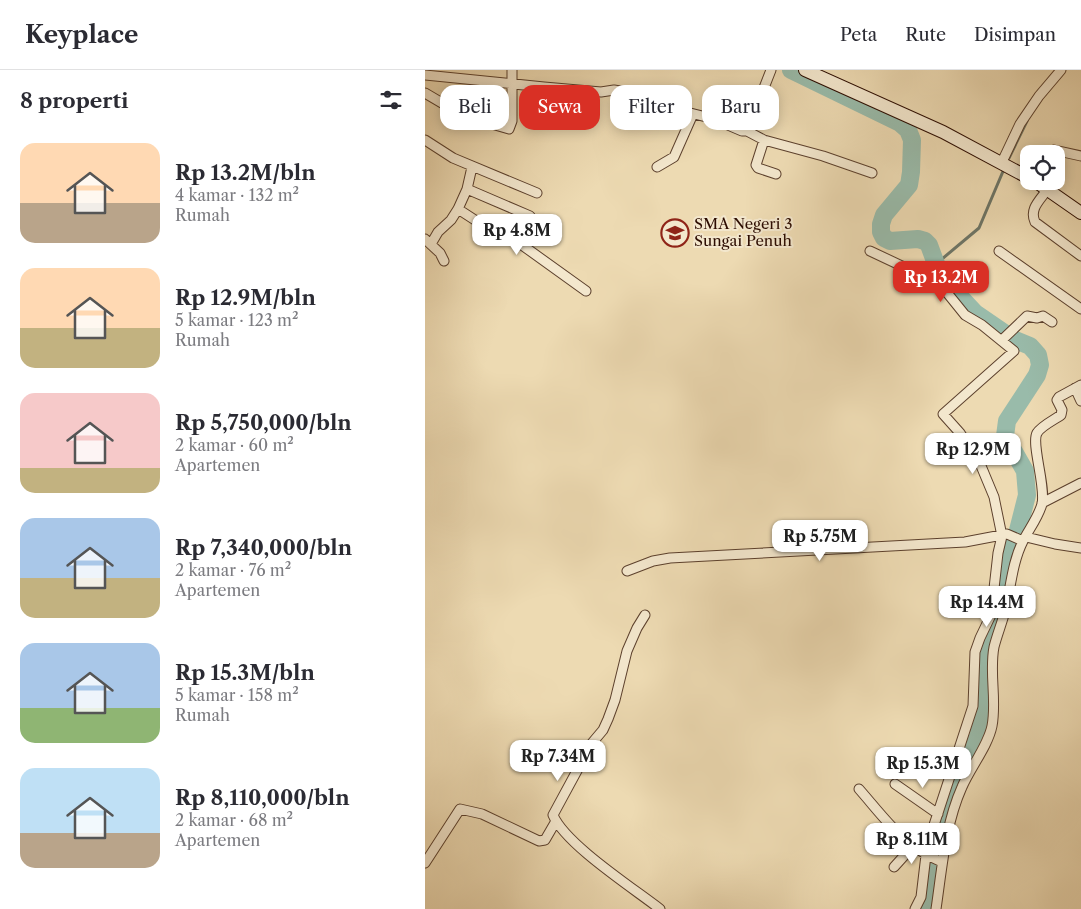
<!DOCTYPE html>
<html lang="id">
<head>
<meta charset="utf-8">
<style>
  :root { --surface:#fff; --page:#f2f2f3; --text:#2b2b33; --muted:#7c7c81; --line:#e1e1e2; --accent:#d93025 }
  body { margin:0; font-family:"Libre Caslon Text",serif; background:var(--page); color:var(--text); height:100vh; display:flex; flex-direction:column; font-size:19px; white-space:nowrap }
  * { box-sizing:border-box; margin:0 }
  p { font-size:16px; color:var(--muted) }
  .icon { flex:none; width:28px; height:28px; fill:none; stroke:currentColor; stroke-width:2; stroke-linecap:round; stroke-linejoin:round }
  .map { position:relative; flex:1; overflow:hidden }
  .details { display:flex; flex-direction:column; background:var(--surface); width:425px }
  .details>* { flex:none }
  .guide { position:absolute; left:15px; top:15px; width:475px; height:45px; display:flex; gap:10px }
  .fabs { position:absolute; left:595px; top:75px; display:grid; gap:10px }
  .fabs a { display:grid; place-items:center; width:45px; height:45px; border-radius:10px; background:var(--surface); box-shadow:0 2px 12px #0003; font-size:25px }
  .price { position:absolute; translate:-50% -42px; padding:0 11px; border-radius:10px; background:#fff; color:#222; font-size:16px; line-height:32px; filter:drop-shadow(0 1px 2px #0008) }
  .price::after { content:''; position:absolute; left:50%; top:30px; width:15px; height:11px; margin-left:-8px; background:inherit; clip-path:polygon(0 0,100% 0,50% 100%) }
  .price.current { background:var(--accent); color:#fff }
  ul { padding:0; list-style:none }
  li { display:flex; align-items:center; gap:15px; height:125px; padding:0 20px }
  li span { display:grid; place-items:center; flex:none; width:140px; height:100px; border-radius:15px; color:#555 }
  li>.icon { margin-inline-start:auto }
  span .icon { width:60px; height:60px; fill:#fffc; stroke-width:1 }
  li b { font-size:21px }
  h2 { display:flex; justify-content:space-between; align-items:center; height:60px; padding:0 20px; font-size:21px }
  .tag { padding:0 18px; border-radius:15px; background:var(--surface); box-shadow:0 2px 12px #0003; font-size:18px; line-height:45px }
  .tag.current { background:var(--accent); color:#fff }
  header { display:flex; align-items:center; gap:30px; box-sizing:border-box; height:70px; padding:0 25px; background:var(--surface); border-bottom:1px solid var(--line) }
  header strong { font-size:24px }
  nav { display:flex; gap:28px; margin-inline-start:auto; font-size:18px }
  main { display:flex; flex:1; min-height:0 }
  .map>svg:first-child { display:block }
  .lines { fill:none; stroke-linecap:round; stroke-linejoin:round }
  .stream { stroke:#6d7566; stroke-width:3 }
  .river { stroke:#9ba; stroke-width:18 }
  .street-casing { stroke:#5c402d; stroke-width:11 }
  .secondary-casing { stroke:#2c0c01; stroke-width:14 }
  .street { stroke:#f3e7cd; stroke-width:9 }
  .secondary { stroke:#f3e7cd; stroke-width:12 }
  .labels { text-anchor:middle; stroke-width:4; stroke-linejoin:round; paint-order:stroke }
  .poi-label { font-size:15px; fill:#2c0c01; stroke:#f3e7cd; text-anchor:start }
</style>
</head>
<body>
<header>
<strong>Keyplace</strong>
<nav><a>Peta</a><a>Rute</a><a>Disimpan</a></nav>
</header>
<main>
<section class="details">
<h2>8 properti<svg class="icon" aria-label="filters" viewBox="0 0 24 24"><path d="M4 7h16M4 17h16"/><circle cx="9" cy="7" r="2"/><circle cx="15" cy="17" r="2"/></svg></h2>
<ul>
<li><span style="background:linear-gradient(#ffd9b3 60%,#b9a48a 0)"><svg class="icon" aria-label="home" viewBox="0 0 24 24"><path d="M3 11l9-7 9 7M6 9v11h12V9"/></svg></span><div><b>Rp 13.2M/bln</b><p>4 kamar · 132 m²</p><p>Rumah</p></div></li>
<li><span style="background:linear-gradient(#ffd9b3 60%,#c2b280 0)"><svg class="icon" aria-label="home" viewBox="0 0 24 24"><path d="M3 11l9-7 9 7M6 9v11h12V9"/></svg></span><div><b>Rp 12.9M/bln</b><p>5 kamar · 123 m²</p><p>Rumah</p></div></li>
<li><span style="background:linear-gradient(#f6c9c9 75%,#c2b280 0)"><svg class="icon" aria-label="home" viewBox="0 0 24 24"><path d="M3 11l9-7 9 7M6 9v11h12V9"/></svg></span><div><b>Rp 5,750,000/bln</b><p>2 kamar · 60 m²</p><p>Apartemen</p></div></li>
<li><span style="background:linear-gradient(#a9c7e8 60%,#c2b280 0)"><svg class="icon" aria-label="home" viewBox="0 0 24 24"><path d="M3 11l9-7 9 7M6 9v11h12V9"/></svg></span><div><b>Rp 7,340,000/bln</b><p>2 kamar · 76 m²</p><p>Apartemen</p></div></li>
<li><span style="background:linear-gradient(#a9c7e8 65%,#8fb573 0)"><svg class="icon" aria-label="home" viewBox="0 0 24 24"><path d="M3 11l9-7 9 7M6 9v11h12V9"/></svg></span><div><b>Rp 15.3M/bln</b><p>5 kamar · 158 m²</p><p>Rumah</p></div></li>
<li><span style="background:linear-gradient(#bfe0f5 65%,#b9a48a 0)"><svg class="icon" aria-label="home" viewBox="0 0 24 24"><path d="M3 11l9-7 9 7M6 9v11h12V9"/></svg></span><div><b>Rp 8,110,000/bln</b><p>2 kamar · 68 m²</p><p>Apartemen</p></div></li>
</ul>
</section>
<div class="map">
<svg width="656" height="839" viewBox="0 0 656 839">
  <rect width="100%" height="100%" fill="#eddab2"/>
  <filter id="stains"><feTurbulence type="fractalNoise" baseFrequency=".004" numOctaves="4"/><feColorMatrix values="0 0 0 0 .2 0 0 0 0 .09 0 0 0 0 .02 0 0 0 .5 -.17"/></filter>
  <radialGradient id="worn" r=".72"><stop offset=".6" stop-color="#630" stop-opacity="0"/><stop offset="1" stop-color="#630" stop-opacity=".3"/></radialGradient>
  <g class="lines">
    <!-- stream -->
    <path class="stream" d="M584,88L602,51
      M511,194L554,158L579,99"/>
    <!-- river -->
    <path class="river" d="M366,0L475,53L483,60L487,70L486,102L484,115L459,145L456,154V162L459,168L465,171L493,169L500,171L504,175L511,194L523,214L550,243L588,269L605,276L613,285L615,295L612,305L582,351L580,366L600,401L602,425L576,527L556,583L554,665L526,721L499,839"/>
    <!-- street casing -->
    <g class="street-casing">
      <path id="street" d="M0,5L119,17L176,22L189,20L207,23L234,35L289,49L317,61H322L346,0
        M0,23L39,46L84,59L87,51V0
        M322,61L339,70L398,86L447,103
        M0,70L28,88L112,123
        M339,70L331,95L333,98L351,104
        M626,84L629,80L656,86
        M577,92L595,54L614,26L636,0
        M232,97L249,87L268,44
        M42,119L105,146
        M622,120C615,130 604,139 610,152L656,186
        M33,139L53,152L97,175L161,221
        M0,169L15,183L19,191
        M6,174L13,162L26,150L33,139L42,119L47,97
        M445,181L515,214L540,245L557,255L589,281L518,344L535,363L554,391L569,427L577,466L573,483L566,545L555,568L550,582L548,636L509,755L501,785L496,827L490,839
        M574,181L656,239
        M577,270L602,246L612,248L618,246L627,252
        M650,318L656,331
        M617,433L656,413
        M601,467L630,474L656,478
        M202,501L228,491L245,488L540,472L582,464L598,471
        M220,545L212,558L202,581L190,630L183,649L178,660L167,673L128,745C140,774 208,818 235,839
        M470,714L513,744
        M434,719C462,751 477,775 517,792
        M0,793L35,739L57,744L114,771L120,770L131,751
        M469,797L488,776
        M511,839C517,799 520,755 537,717C545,698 563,676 567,656C572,630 564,603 569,577C572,565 577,553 580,541C586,517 587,493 598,471C604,459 613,448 617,434C621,416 606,374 612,363C616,356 629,350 636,345L637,340L632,330L634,327L656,315"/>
    </g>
    <!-- secondary casing -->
    <g class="secondary-casing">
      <path id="secondary" d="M380,0L518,62L604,108
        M610,111L656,143"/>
    </g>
    <!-- street -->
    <use href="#street" class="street"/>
    <!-- secondary -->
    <use href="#secondary" class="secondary"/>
  </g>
  <!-- icons -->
  <defs>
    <g id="school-ring" transform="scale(1.4375)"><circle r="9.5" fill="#f3e7cd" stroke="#8f2418" stroke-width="1.5"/><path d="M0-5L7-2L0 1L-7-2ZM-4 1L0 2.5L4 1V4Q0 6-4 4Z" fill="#8f2418"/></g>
  </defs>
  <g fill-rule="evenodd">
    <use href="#school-ring" x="250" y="163"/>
  </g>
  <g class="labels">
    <!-- poi labels -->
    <g class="poi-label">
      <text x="269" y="159">SMA Negeri 3<tspan x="269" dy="17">Sungai Penuh</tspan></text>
    </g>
  </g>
  <rect width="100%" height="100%" filter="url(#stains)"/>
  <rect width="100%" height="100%" fill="url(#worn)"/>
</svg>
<div class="fabs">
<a><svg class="icon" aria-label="locate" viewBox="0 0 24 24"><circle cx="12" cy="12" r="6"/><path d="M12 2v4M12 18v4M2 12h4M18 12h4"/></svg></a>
</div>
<b class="price" style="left:92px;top:186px">Rp 4.8M</b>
<b class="price current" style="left:516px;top:233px">Rp 13.2M</b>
<b class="price" style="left:548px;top:405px">Rp 12.9M</b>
<b class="price" style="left:395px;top:492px">Rp 5.75M</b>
<b class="price" style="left:562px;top:558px">Rp 14.4M</b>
<b class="price" style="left:133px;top:712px">Rp 7.34M</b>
<b class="price" style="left:498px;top:719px">Rp 15.3M</b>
<b class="price" style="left:487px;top:795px">Rp 8.11M</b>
<div class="guide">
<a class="tag">Beli</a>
<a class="tag current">Sewa</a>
<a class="tag">Filter</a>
<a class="tag">Baru</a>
</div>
</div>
</main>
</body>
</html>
